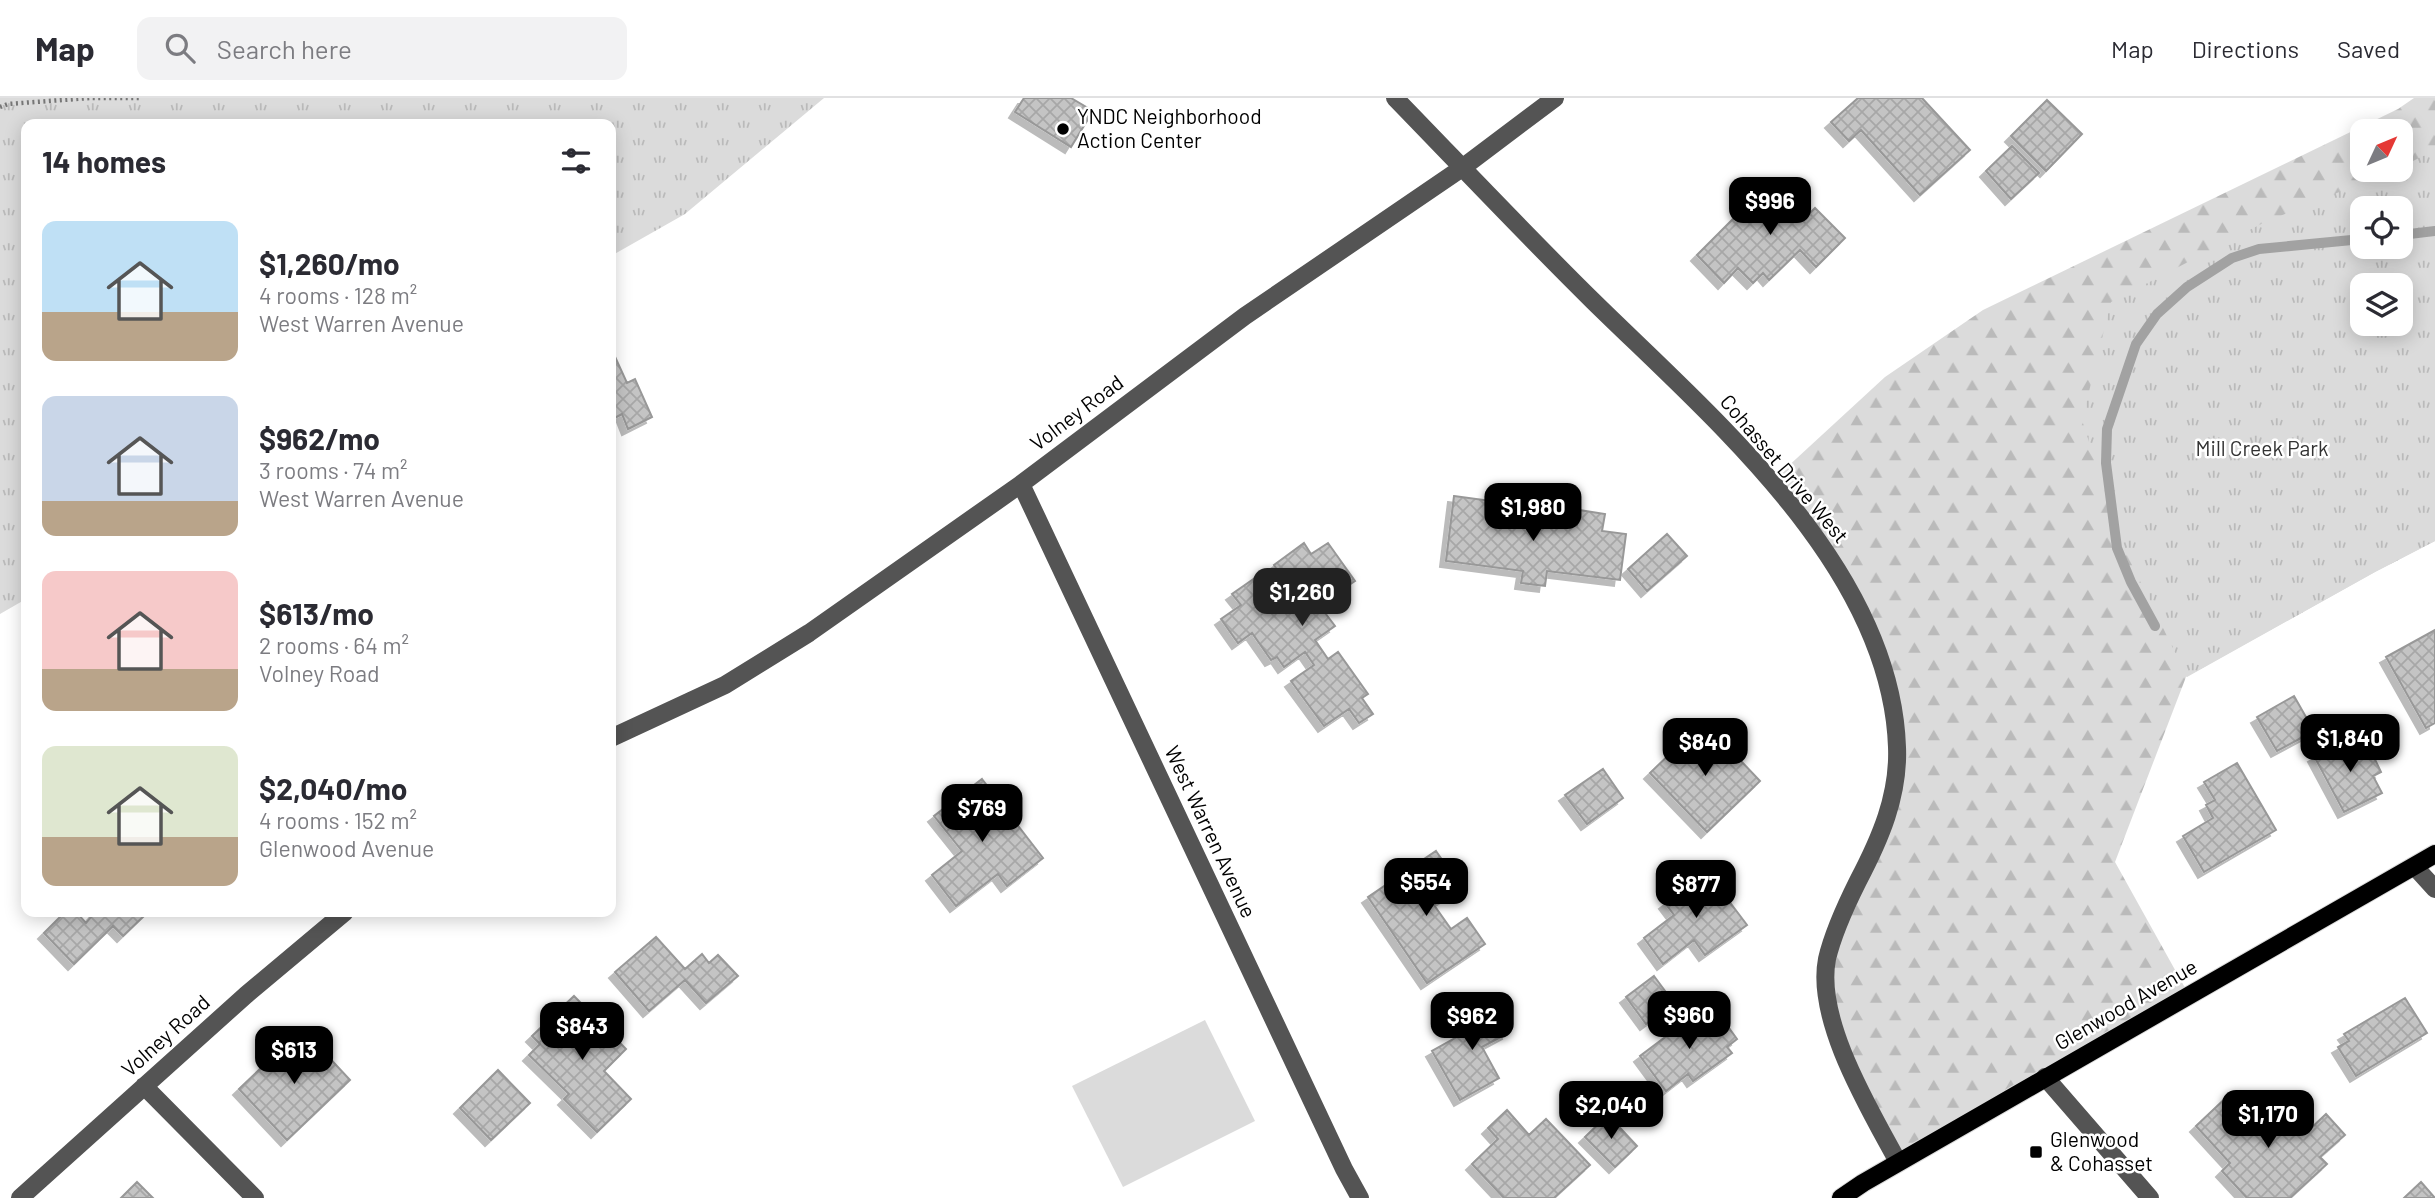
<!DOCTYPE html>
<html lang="en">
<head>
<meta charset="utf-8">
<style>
  :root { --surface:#fff; --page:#f2f2f3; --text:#2b2b33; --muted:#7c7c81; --line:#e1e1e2; --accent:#000 }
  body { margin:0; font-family:Barlow,sans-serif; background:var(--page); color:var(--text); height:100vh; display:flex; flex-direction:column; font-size:26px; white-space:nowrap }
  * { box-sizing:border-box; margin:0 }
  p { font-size:23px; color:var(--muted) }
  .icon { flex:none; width:38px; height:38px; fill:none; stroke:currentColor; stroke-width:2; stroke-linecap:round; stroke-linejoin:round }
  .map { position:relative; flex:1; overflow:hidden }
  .sheet { position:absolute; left:21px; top:21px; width:595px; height:798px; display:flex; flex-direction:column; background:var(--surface); border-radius:14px; box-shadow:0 4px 18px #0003 }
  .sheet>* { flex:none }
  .needle { width:46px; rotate:46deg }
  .fabs { position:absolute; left:2350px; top:21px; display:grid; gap:14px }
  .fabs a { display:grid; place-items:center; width:63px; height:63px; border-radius:14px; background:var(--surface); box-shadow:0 4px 18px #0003; font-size:35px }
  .price { position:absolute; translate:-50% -60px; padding:0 16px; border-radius:14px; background:var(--accent); color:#fff; font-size:23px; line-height:46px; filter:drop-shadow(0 2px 4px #0008) }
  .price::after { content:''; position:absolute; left:50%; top:42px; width:21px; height:16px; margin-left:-10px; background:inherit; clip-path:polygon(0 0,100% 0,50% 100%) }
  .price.active { background:#222; color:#fff }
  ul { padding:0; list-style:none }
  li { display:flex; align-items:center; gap:21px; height:175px; padding:0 21px }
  li span { display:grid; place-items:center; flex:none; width:196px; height:140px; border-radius:14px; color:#555 }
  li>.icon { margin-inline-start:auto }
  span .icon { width:84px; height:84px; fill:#fffc; stroke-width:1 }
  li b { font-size:30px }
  h2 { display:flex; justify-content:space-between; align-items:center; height:84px; padding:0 21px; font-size:30px }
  header { display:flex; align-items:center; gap:42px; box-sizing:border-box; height:98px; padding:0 35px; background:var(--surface); border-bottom:2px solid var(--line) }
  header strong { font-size:33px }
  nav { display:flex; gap:38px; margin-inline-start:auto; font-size:24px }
  .search { width:490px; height:63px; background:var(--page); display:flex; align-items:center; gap:18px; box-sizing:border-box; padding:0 24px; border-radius:14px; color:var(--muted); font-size:26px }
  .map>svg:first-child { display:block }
  .grass { fill:#dbdbdb }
  .forest { fill:url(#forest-firs); fill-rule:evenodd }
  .park { fill:url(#park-tufts); fill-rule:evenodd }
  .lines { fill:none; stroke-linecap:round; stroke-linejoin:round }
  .stream { stroke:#a2a2a2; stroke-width:10 }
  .building { fill:url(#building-cross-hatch); stroke:#989898; stroke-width:2; filter:url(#shadow) }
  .major-casing { stroke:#dbdbdb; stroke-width:20 }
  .path { stroke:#767676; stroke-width:4.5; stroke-dasharray:2 3.5; stroke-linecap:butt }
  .minor { stroke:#545454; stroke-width:18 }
  .major { stroke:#000; stroke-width:18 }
  .poi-dot { fill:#000; stroke:#fff; stroke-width:2.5 }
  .labels { text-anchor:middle; stroke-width:5; stroke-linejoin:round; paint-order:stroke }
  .poi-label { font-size:21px; fill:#000; stroke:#fff; text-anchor:start }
  .street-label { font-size:21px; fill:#000; stroke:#fff }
  .park-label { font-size:21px; fill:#323232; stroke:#fff }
</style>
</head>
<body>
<header>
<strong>Map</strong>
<div class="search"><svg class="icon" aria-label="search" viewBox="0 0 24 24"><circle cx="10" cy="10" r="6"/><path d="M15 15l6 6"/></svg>Search here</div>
<nav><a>Map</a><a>Directions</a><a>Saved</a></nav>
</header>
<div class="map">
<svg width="2435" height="1100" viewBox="0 0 2435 1100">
  <defs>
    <pattern id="forest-firs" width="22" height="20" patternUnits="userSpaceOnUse" patternTransform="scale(1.75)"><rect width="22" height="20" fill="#dbdbdb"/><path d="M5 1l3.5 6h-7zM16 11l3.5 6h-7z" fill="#bababa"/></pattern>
    <pattern id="park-tufts" width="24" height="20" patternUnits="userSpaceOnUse" patternTransform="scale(1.75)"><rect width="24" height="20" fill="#dbdbdb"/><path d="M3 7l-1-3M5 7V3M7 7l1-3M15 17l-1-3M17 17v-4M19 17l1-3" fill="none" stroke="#bababa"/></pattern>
    <pattern id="building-cross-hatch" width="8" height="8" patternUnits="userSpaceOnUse" patternTransform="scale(1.75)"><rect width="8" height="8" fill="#c4c4c4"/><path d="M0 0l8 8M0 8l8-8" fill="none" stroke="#a7a7a7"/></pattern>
    <filter id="shadow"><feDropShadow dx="-6" dy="6" stdDeviation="0" flood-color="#0004"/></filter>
  </defs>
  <rect width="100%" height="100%" fill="#fff"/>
  <!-- grass -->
  <path class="grass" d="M1205,922L1255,1023L1123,1089L1072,988Z"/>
  <!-- forest -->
  <path class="forest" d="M2414,0H2435V443L2375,474L2186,579L2115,764L2189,897L1898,1064L1843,955L1827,862L1894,695V607L1855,502L1771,384L1885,279L1983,212L2398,11ZM2362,33H2401V72H2362ZM2362,110H2401V149H2362ZM2362,187H2401V226H2362Z"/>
  <!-- park -->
  <path class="park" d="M0,0H824L685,116L611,158V26H26V501L0,516Z
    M2435,52V443L2375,474L2187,579L2121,444L2082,322L2111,204L2265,124L2394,72H2401V69ZM2362,110H2401V149H2362ZM2362,187H2401V226H2362Z"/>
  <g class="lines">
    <!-- stream -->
    <path class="stream" d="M2401,137L2435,133
      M2155,528L2131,484L2117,450L2106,365L2107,331L2136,246L2157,216L2187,189L2232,160L2259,151L2362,141"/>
  </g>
  <!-- building -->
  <path class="building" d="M1024,0H1071L1093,13L1071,49L1015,14Z
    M1858,0H1922L1970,52L1920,97L1861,32L1849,43L1831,24Z
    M2047,2L2082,36L2046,73L2011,38Z
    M2012,48L2039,75L2011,101L1986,73Z
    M1773,81L1808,117L1815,110L1845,140L1816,169L1800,152L1769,182L1763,175L1753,185L1738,170L1724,185L1697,157Z
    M611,250L627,285L635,281L652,319L628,331L622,316L611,322Z
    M1454,398L1499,404L1498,416L1577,427L1579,412L1605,416L1602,433L1626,436L1620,482L1547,473L1545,488L1521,485L1523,473L1446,463Z
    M1667,436L1687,458L1647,493L1628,471Z
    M1304,445L1311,456L1328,445L1355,483L1319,507L1335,528L1315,542L1328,561L1338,554L1368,596L1362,600L1373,616L1359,625L1349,611L1324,628L1291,583L1314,567L1305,554L1284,569L1277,559L1271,562L1252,535L1238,545L1221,521L1241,507L1232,496L1262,475L1268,483L1279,475L1274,467Z
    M2435,532V625L2426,630L2386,559Z
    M2294,598L2314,633L2277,653L2257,619Z
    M1699,628L1717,647L1722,643L1760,683L1707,734L1650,675Z
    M2349,640L2359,659L2371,653L2381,674L2373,678L2382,695L2344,714L2314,658Z
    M2237,665L2276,732L2204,774L2183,738L2213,720L2206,707L2215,702L2204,684Z
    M1603,671L1623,700L1587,726L1565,697Z
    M982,681L1043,760L1007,788L998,776L956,808L932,777L962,753L934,718Z
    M1436,753L1461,789L1434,807L1451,831L1467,820L1485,846L1427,885L1368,799Z
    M1707,774L1747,827L1705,857L1694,842L1663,866L1644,840L1674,817L1665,805Z
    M65,814H76L86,825L95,814H148L123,838L113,828L74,866L44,835Z
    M656,839L685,871L702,856L709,865L718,857L738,878L706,905L685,882L649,913L615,874Z
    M1654,878L1674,905L1646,926L1626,899Z
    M574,898L626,951L604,973L631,1001L597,1034L564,1001L569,996L529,957L540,946L532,938Z
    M2405,900L2427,935L2356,978L2338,949L2349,943L2344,936Z
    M1490,902L1508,935L1482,949L1499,980L1460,1002L1432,953L1473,930L1464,915Z
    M1700,913L1710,927L1721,919L1737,941L1727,949L1732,955L1693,983L1688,976L1666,993L1640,958Z
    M309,938L350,982L287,1042L239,991L286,946L293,953Z
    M498,972L530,1005L491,1042L460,1010Z
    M2230,996L2267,1035L2287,1016L2305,1036L2326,1016L2345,1037L2320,1059L2327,1066L2290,1100H2247L2222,1073L2230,1065L2196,1028Z
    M1507,1012L1529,1037L1546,1021L1590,1067L1554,1100H1504L1472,1066L1498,1041L1488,1030Z
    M1608,1017L1637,1048L1615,1069L1585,1039Z
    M137,1084L153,1100H121Z
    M2421,1084L2435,1100H2404Z"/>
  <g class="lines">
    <!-- major casing -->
    <g class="major-casing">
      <path id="major" d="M1841,1100L1863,1085L2435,756"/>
    </g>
    <!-- path -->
    <path class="path" d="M0,9L8,6L90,0H139"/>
    <!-- minor -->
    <path class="minor" d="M1395,0C1461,68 1526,137 1593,203C1712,320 1891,469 1897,649C1899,698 1880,741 1858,783C1846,807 1833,835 1827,861C1815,922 1870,1012 1898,1064
      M1021,386L1344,1071L1360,1100
      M611,640L725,587L809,535L1021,386L1245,218L1462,70L1555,0
      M2415,769L2435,791
      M2045,979L2150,1100
      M144,988L255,1100
      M20,1100L246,897L345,814"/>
    <!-- major -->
    <use href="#major" class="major"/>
  </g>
  <!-- markers -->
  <g class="poi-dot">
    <circle cx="1063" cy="31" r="7"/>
    <rect x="2029" y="1047" width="14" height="14" rx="3.5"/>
  </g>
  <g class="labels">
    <!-- poi labels -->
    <g class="poi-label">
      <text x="1077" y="26">YNDC Neighborhood<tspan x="1077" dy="24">Action Center</tspan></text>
      <text x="2050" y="1049">Glenwood<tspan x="2050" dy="24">&amp; Cohasset</tspan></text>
    </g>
    <!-- street labels -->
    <g class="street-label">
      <text transform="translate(1077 315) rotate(-37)" y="7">Volney Road</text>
      <text transform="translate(1784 371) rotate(50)" y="7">Cohasset Drive West</text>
      <text transform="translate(1210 734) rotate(65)" y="7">West Warren Avenue</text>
      <text transform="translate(2126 907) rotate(-30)" y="7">Glenwood Avenue</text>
      <text transform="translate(166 938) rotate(-42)" y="7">Volney Road</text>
    </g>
    <!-- park labels -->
    <g class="park-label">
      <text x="2262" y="358">Mill Creek Park</text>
    </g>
  </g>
</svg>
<div class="fabs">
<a><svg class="needle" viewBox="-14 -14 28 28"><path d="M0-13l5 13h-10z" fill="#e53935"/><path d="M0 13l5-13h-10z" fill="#7c7c81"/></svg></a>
<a><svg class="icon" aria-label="locate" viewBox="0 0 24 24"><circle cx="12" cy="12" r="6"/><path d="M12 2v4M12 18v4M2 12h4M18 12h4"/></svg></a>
<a><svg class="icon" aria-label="layers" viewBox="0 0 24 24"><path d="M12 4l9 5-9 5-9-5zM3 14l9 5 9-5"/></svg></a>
</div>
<b class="price" style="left:1770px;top:139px">$996</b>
<b class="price" style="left:1533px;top:445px">$1,980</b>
<b class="price active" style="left:1302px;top:530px">$1,260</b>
<b class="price" style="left:2350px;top:676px">$1,840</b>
<b class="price" style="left:1705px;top:680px">$840</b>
<b class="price" style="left:982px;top:746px">$769</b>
<b class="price" style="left:1426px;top:820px">$554</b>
<b class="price" style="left:1696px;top:822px">$877</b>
<b class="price" style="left:1689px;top:953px">$960</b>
<b class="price" style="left:1472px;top:954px">$962</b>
<b class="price" style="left:582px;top:964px">$843</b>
<b class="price" style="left:294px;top:988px">$613</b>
<b class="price" style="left:1611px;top:1043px">$2,040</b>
<b class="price" style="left:2268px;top:1052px">$1,170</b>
<section class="sheet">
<h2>14 homes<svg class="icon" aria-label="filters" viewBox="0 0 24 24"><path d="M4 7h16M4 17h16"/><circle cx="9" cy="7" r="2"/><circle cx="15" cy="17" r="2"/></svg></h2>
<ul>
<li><span style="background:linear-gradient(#bfe0f5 65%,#b9a48a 0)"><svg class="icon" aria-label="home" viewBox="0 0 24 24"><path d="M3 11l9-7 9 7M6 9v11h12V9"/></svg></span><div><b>$1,260/mo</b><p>4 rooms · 128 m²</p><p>West Warren Avenue</p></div></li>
<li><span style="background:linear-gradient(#c9d6e8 75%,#b9a48a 0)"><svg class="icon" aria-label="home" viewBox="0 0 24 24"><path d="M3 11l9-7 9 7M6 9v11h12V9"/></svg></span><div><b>$962/mo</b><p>3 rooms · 74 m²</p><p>West Warren Avenue</p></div></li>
<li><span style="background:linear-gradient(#f6c9c9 70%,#b9a48a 0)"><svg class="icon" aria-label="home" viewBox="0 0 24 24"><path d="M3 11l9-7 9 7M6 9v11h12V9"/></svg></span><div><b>$613/mo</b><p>2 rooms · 64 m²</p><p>Volney Road</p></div></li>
<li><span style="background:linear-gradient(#dfe7d0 65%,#b9a48a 0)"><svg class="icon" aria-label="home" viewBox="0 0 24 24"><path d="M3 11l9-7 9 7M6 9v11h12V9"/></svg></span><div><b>$2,040/mo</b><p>4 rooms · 152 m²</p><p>Glenwood Avenue</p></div></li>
</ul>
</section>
</div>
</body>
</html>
